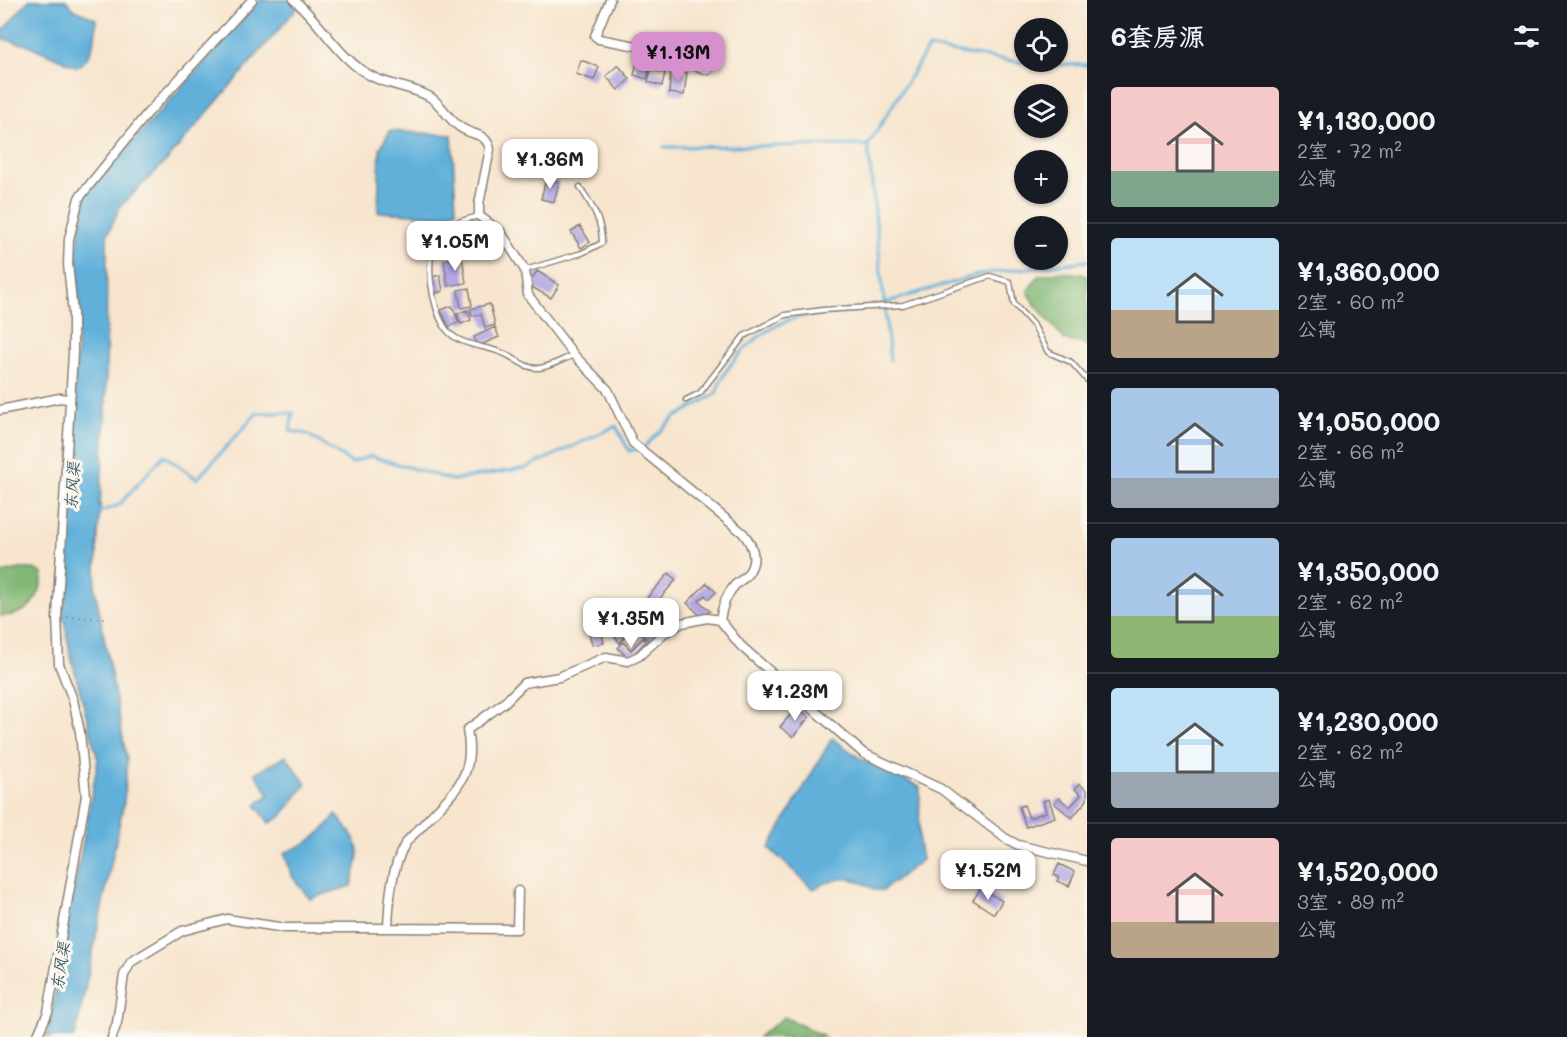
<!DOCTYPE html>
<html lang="zh">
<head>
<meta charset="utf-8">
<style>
  :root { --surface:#171b24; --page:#20242c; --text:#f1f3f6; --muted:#9ea1a6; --line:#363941; --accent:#d690ce }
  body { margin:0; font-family:Mali,"LXGW WenKai TC",sans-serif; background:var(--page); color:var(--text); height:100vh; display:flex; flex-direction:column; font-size:22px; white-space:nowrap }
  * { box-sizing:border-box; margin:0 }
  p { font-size:20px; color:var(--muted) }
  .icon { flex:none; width:33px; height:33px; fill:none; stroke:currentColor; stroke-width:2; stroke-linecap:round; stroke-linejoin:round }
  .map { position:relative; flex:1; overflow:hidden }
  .details { display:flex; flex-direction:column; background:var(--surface); width:480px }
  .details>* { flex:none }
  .fabs { position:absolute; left:1014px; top:18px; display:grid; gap:12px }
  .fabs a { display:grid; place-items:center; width:54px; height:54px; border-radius:50%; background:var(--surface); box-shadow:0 2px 4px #0004; font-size:30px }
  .price { position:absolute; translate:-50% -51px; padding:0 14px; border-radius:12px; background:#fff; color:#222; font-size:20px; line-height:39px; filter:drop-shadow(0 2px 3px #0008) }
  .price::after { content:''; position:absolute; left:50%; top:36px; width:18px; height:14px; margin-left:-9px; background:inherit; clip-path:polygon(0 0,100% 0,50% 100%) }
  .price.on { background:var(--accent); color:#111 }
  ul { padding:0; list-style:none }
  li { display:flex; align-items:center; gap:18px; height:150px; padding:0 24px }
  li+li { border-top:2px solid var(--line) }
  li span { display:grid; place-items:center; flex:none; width:168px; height:120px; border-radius:6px; color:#555 }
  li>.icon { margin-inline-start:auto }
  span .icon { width:72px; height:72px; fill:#fffc; stroke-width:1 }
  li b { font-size:26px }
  h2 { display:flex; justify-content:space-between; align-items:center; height:72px; padding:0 24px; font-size:26px }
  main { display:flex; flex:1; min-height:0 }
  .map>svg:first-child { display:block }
  .forest { fill:#81b876; stroke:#4e6a49; stroke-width:1.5 }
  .water { fill:#60b0da; stroke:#3e667b; stroke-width:1.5 }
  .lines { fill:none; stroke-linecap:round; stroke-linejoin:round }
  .stream { stroke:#60b0da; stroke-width:3 }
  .building { fill:#b1a6e6 }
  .lane-casing { stroke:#8a8075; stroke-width:7 }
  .street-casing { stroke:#8a8075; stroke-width:11 }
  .path { stroke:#8a8075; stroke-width:1.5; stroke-dasharray:1.5 4.5; stroke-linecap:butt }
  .lane { stroke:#fff; stroke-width:4 }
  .street { stroke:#fff; stroke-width:8 }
  .labels { text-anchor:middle; stroke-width:6; stroke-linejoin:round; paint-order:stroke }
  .water-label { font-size:16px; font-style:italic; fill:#375768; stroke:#fbf7ec }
</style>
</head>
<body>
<main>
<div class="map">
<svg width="1087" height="1037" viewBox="0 0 1087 1037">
  <rect width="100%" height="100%" fill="#fbf7ec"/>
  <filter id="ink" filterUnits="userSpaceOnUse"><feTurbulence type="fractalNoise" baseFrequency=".0167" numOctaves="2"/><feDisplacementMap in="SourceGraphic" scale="12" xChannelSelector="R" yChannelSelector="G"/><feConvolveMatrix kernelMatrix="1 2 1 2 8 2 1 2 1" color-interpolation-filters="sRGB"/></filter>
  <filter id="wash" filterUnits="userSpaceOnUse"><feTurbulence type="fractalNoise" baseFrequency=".008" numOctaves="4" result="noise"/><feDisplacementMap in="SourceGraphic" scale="24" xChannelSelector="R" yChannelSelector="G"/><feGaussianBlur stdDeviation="1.35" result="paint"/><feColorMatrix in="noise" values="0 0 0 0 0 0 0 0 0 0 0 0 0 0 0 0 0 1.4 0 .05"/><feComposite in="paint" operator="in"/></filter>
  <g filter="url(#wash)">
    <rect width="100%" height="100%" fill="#f7e5ce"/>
    <!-- forest -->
    <path class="forest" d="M1058,272L1082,274L1087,277V345L1065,340L1033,302L1028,291L1038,276Z
      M20,569H34L43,574C41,600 26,617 0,616V573Z
      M784,1017L826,1037H758Z"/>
    <!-- water -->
    <path class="water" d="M29,0H66L73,9L96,19C97,35 92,60 77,67L30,46L3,39L4,29Z
      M260,0H304L167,160L120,207L107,236L106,404L95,589L127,760L124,802L75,1037H47L98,760L70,653L61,600L79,318L77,249L86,194Z
      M390,131L452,135L456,210L445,216L378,212L380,148Z
      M832,738L861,759L920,787L919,843L922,860L883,890H875C851,874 839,876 813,889L769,848Z
      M286,756L306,784L281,817L269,823L256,805L269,794L255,773Z
      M336,814C362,847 362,845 351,886L310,899L293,878L284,853C307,844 322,835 336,814Z"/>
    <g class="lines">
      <!-- stream -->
      <path class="stream" d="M664,147L868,145
        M878,305L980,274L1087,261
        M890,360L868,145L928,48L1032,64L1087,65
        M99,512L119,505L164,455L197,479L257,413H293L290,431L307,434L352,463L370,456L452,480L526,468L616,426L629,451L644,447L674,418L716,394C724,363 759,331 789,320C809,313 835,314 857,309"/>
    </g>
    <g id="blocks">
      <!-- building -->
      <path class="building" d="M639,54L652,58L647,79L634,75Z
        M581,60L599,67L594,80L576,74Z
        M618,65L630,79L618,90L606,76Z
        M651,70L665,73L662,86L648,82Z
        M671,71L687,73L684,95L669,93Z
        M546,179L559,182L554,202L541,199Z
        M580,226L590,242L581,248L571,232Z
        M462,257L466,283L448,286L444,260Z
        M537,271L559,285L551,298L528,285Z
        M440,275L443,291L436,293L432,277Z
        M469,288L472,306L461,308L458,290Z
        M490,304L495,325L485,328L481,314L472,316L470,309Z
        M452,306L459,322L449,327L441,310Z
        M467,310L471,320L461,324L457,314Z
        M495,327L499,337L478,346L474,337Z
        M669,573L676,580L655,604L647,598Z
        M707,583L716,592L709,599L705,595L699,601L710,611L701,616L687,603Z
        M639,611L653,624L666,611L673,618L650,642L629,623Z
        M622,615L627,618L620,627L628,633L620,643L610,631Z
        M600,626L604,643L592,645L588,628Z
        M643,638L646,641L629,659L618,648L623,642L631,650Z
        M797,707L809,717L793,737L780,727Z
        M1079,784L1087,790V800L1072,818L1054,803L1059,798L1070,807L1081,795L1075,789Z
        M1049,799L1055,817L1026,827L1019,807L1024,805L1029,818L1046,812L1043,801Z
        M1011,851L1021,857L1009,877L999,871Z
        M1059,864L1075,872L1069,886L1057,881L1059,877L1054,875Z
        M981,888L1002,901L994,914L973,900Z"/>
    </g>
  </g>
  <g filter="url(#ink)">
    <use href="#blocks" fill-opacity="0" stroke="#8a8075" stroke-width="1.5"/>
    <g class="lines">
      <!-- lane casing -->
      <g class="lane-casing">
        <path id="lane" d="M479,216C465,220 451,222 441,232C422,253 431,308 446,329C459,347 487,345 505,354C516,359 526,369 539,368C550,367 563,359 574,355
          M525,270L582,253L602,243C602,220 592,206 580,187
          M686,400L700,393L744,336L785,315L823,310L903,305L990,276L1010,282L1014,304L1034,326L1048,352L1071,362L1087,380"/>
      </g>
      <!-- street casing -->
      <g class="street-casing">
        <path id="street" d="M294,0C322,23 340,61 373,77C391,86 413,87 430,97C443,105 449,122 463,129C475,136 486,133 490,149L479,204V216L500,231L525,270L528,295L574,355L608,390L633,443L743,533C752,544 758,558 749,572C746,578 739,581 735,585C726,595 722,607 720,620
          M610,0L595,36L599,39L642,47L708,70
          M0,410L60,398L68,399
          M388,928L517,929L518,891
          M37,1037L48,1012L86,796L80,732L73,700L59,664L57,617L73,353V314L68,264L69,239L79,198L146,115L252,0
          M112,1037L117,1023L124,975L131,962L182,931L227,919L285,928H388C389,901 391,869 405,844C409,838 416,832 421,827C451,793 477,779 467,730L505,702L524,683L559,677L606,657L628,661L639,656L664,633L682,623L707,618L720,620L741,646L863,753L941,789L1005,838L1018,845L1087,861"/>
      </g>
      <!-- path -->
      <path class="path" d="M67,617L109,618"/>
      <!-- lane -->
      <use href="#lane" class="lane"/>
      <!-- street -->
      <use href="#street" class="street"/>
    </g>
  </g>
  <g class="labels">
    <!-- water labels -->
    <g class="water-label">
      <text transform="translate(72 486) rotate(-86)" y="6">东风渠</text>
      <text transform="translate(60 966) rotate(-81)" y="6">东风渠</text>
    </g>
  </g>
</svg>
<div class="fabs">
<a><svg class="icon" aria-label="locate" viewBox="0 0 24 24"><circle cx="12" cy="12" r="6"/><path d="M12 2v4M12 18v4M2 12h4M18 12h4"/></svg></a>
<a><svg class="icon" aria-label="layers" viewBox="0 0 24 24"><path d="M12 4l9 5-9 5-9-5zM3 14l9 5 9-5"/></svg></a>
<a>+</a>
<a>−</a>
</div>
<b class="price on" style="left:678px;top:83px">¥1.13M</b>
<b class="price" style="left:550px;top:190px">¥1.36M</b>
<b class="price" style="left:455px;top:272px">¥1.05M</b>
<b class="price" style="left:631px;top:649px">¥1.35M</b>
<b class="price" style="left:795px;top:722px">¥1.23M</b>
<b class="price" style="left:988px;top:901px">¥1.52M</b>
</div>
<section class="details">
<h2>6套房源<svg class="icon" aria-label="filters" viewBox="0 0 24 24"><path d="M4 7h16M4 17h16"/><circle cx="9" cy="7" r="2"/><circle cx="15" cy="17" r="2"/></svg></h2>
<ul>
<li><span style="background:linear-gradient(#f6c9c9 70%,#7fa58c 0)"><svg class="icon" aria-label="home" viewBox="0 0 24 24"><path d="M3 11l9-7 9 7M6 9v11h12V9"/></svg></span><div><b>¥1,130,000</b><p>2室 · 72 m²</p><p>公寓</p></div></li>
<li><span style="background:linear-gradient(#bfe0f5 60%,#b9a48a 0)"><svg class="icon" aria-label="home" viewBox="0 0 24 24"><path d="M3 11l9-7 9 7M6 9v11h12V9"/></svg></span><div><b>¥1,360,000</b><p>2室 · 60 m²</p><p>公寓</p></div></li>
<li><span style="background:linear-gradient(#a9c7e8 75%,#9aa5b1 0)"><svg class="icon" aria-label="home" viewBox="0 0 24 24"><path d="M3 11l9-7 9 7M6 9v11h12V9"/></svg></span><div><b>¥1,050,000</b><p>2室 · 66 m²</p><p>公寓</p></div></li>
<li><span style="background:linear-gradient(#a9c7e8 65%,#8fb573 0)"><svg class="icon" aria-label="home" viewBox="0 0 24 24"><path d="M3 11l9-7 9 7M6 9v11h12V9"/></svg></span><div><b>¥1,350,000</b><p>2室 · 62 m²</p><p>公寓</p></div></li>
<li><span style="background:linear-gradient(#bfe0f5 70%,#9aa5b1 0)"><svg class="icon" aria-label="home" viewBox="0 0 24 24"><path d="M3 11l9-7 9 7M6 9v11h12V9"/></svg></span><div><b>¥1,230,000</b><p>2室 · 62 m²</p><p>公寓</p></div></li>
<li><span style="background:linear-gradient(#f6c9c9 70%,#b9a48a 0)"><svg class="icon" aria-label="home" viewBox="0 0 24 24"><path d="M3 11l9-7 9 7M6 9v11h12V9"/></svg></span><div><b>¥1,520,000</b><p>3室 · 89 m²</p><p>公寓</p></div></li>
</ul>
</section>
</main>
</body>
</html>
